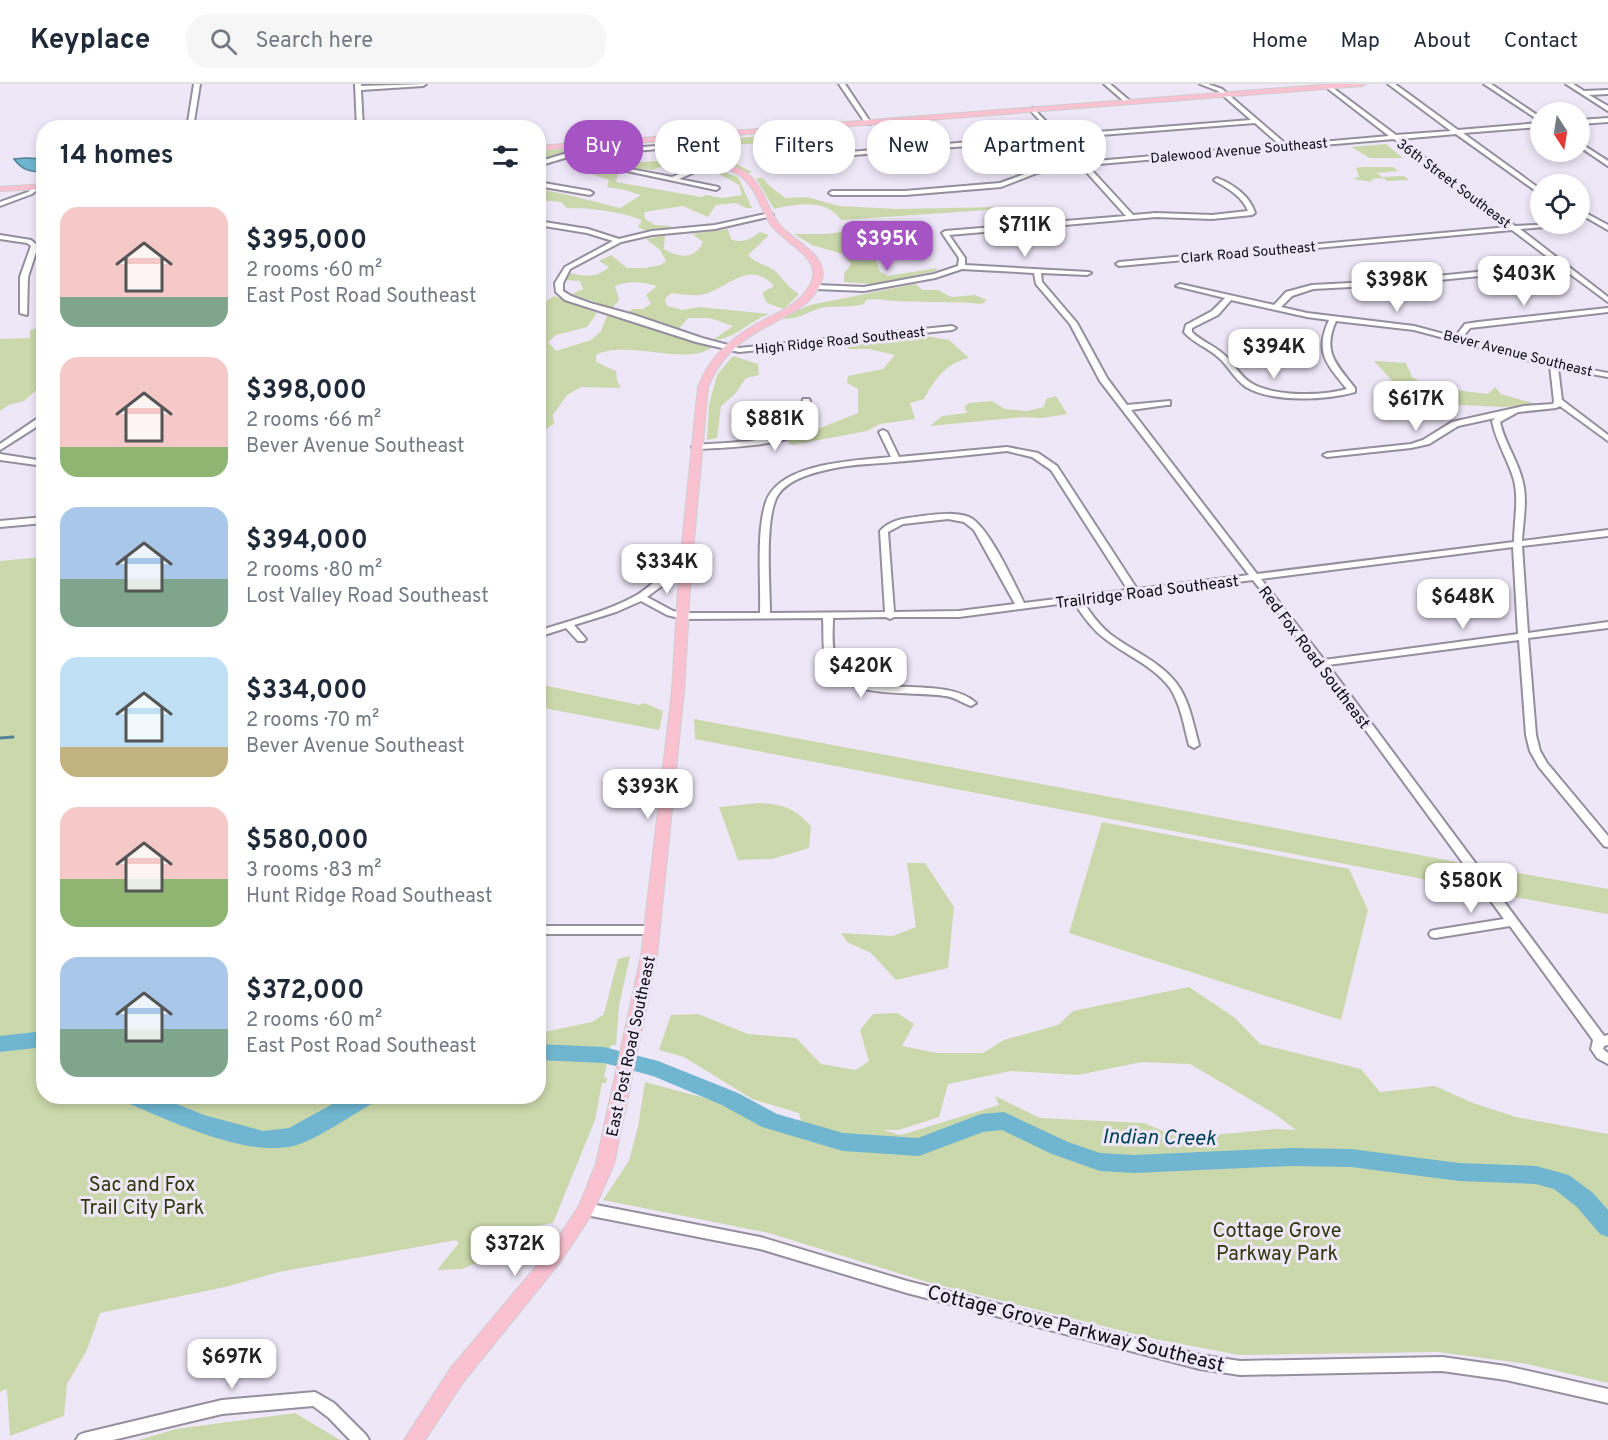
<!DOCTYPE html>
<html lang="en">
<head>
<meta charset="utf-8">
<style>
  :root { --surface:#fff; --page:#f6f6f7; --text:#1f2937; --muted:#747a83; --line:#e0e1e3; --accent:#a653c3 }
  body { margin:0; font-family:Overpass,sans-serif; background:var(--page); color:var(--text); height:100vh; display:flex; flex-direction:column; font-size:22px; white-space:nowrap }
  * { box-sizing:border-box; margin:0 }
  p { font-size:20px; color:var(--muted) }
  .icon { flex:none; width:33px; height:33px; fill:none; stroke:currentColor; stroke-width:2; stroke-linecap:round; stroke-linejoin:round }
  .map { position:relative; flex:1; overflow:hidden }
  .details { position:absolute; left:36px; top:36px; width:510px; height:984px; display:flex; flex-direction:column; background:var(--surface); border-radius:24px; box-shadow:0 3px 9px #0003 }
  .details>* { flex:none }
  .hud { position:absolute; left:564px; top:36px; width:570px; height:54px; display:flex; gap:12px }
  .needle { width:39px; rotate:168deg }
  .controls { position:absolute; left:1530px; top:18px; display:grid; gap:12px }
  .controls a { display:grid; place-items:center; width:60px; height:60px; border-radius:50%; background:var(--surface); box-shadow:0 3px 9px #0003; font-size:30px }
  .price { position:absolute; translate:-50% -51px; padding:0 14px; border-radius:12px; background:#fff; color:#222; font-size:20px; line-height:39px; filter:drop-shadow(0 2px 3px #0008) }
  .price::after { content:''; position:absolute; left:50%; top:36px; width:18px; height:14px; margin-left:-9px; background:inherit; clip-path:polygon(0 0,100% 0,50% 100%) }
  .price.selected { background:var(--accent); color:#fff }
  ul { padding:0; list-style:none }
  li { display:flex; align-items:center; gap:18px; height:150px; padding:0 24px }
  li span { display:grid; place-items:center; flex:none; width:168px; height:120px; border-radius:18px; color:#555 }
  li>.icon { margin-inline-start:auto }
  span .icon { width:72px; height:72px; fill:#fffc; stroke-width:1 }
  li b { font-size:26px }
  h2 { display:flex; justify-content:space-between; align-items:center; height:72px; padding:0 24px; font-size:26px }
  .chip { padding:0 21px; border-radius:24px; background:var(--surface); box-shadow:0 3px 9px #0003; font-size:21px; line-height:54px }
  .chip.selected { background:var(--accent); color:#fff }
  header { display:flex; align-items:center; gap:36px; box-sizing:border-box; height:84px; padding:0 30px; background:var(--surface); border-bottom:2px solid var(--line) }
  header strong { font-size:28px }
  nav { display:flex; gap:33px; margin-inline-start:auto; font-size:21px }
  .search { width:420px; height:54px; background:var(--page); display:flex; align-items:center; gap:15px; box-sizing:border-box; padding:0 21px; border-radius:24px; color:var(--muted); font-size:22px }
  .map>svg:first-child { display:block }
  .green { fill:#cbd8ab; fill-rule:evenodd }
  .water { fill:#70b6d0; stroke:#538397; stroke-width:1.5 }
  .lines { fill:none; stroke-linecap:round; stroke-linejoin:round }
  .stream { stroke:#538397; stroke-width:3 }
  .river { fill:#70b6d0; fill-rule:evenodd }
  .minor-casing { stroke:#948e9d; stroke-width:4 }
  .major-casing { stroke:#cfcecf; stroke-width:2 }
  .minor { fill:#fff; fill-rule:evenodd }
  .major { fill:#fac1d1; fill-rule:evenodd }
  .labels { text-anchor:middle; stroke-width:6; stroke-linejoin:round; paint-order:stroke }
  .far-street-label { font-size:14px; fill:#0e0c11; stroke:#eee7f8 }
  .street-label { font-size:16px; fill:#0e0c11; stroke:#eee7f8 }
  .near-park-label { font-size:20px; fill:#2e370b; stroke:#eee7f8 }
  .near-street-label { font-size:20px; fill:#0e0c11; stroke:#eee7f8 }
  .near-water-label { font-size:21px; font-style:italic; fill:#004254; stroke:#eee7f8 }
</style>
</head>
<body>
<header>
<strong>Keyplace</strong>
<div class="search"><svg class="icon" aria-label="search" viewBox="0 0 24 24"><circle cx="10" cy="10" r="6"/><path d="M15 15l6 6"/></svg>Search here</div>
<nav><a>Home</a><a>Map</a><a>About</a><a>Contact</a></nav>
</header>
<div class="map">
<svg width="1608" height="1356" viewBox="0 0 1608 1356">
  <rect width="100%" height="100%" fill="#eee7f8"/>
  <!-- green -->
  <path class="green" d="M786,51L790,58L708,62L707,65L752,88L748,89L706,72L690,59L692,56Z
    M636,60L627,65L561,69L539,77V67Z
    M1386,60L1403,74H1370L1351,63Z
    M657,77L671,79L653,86L633,84L618,89L616,98L701,113L706,111L722,114L742,111L739,101L712,86L716,85L738,93L752,124H746L736,119L716,121L708,133L683,122L644,128L645,135L655,141L671,142L667,146L646,147L638,143L642,136C618,127 592,124 567,124L561,118L539,116L538,105C567,110 592,117 620,124L641,111L625,106L607,103L609,96L577,85L596,81Z
    M1363,83H1393L1398,87L1377,89L1382,93L1404,92L1409,96L1387,97L1383,94L1371,95L1373,98L1353,95L1359,93L1356,84Z
    M756,94H763C768,102 777,107 785,114L807,113L839,122L896,125L1001,123L1002,125L841,136C826,114 796,120 774,125Z
    M728,145L731,155C742,160 751,155 760,148L769,151L748,171C756,180 765,180 774,186C783,194 788,204 799,210L784,225L767,219L762,209L774,202C748,173 725,208 700,211C691,212 680,210 671,209L665,215L667,222L683,226L699,223L770,230C749,236 736,255 713,256L733,242L710,234H688L678,246L627,229L632,225H643L651,220L646,211L657,202C641,198 630,196 615,202L619,216L612,224L572,210L583,205L580,197L565,196L571,189C586,193 597,194 609,183L599,177L611,171L627,184H645L661,181L666,177L660,166L646,155L665,151L664,165C679,174 695,176 703,158L692,150Z
    M848,147L859,164L874,172L880,188L888,192L937,184L936,187L874,200L844,198V190L851,180L843,170L812,161L794,150H827Z
    M915,200L923,206H938L951,213L975,211L987,216L982,220C953,217 924,219 895,217C885,216 876,215 866,216L864,220C851,224 839,222 826,223C811,225 796,238 781,234L810,221Z
    M554,212L597,229L587,243L556,251L548,258L556,267L591,256L601,247L608,229L671,252L712,263C687,283 627,255 596,271V278L616,287L617,297L621,304L581,303L567,311L553,331L554,340L539,349V222Z
    M43,243V300L24,317L9,321L0,327V255L30,254V246Z
    M919,251L949,256L969,274C947,278 934,296 924,315L910,319L915,335L880,340L867,347L792,361L787,357L858,329V305L847,299L848,292L883,285L895,271L869,265H848L844,258Z
    M733,272L758,280L759,291L746,294L735,310L721,322L717,354L707,356L709,321L717,291Z
    M1374,277L1406,279L1412,293L1431,303L1488,310L1495,303L1501,310L1536,320L1504,323L1438,320L1405,329L1397,325L1401,321L1396,301Z
    M1056,312L1067,330L1043,334L1022,333L930,342L942,332L967,329L964,323L969,319L992,317L1005,325L1027,327L1044,323L1046,315Z
    M43,473L44,1012H538L539,949L592,938L604,930L618,875L630,872L619,922L616,961H611L604,993L607,994L606,999H602L595,1036L553,1139L512,1146L499,1170L462,1185L437,1186L459,1159L456,1156L279,1188L225,1203L100,1229L87,1266L67,1300L64,1332L10,1352L7,1305L0,1308V477Z
    M538,600L639,621L644,619L663,627L659,646L539,623Z
    M694,635L1457,778L1475,805L695,655Z
    M760,719C785,721 793,723 811,742L809,764L772,775L738,776L719,723Z
    M1102,738L1349,785L1368,826L1341,936L1069,849Z
    M907,779H925L954,823L948,884L896,896L871,869L847,858L841,849L893,852L916,843Z
    M1490,784L1608,805V830L1509,812Z
    M1189,903L1235,934L1260,960L1361,985L1380,1008L1435,1002L1473,1019L1516,1033L1608,1050V1299L1527,1280L1438,1268L1239,1271L1155,1255L927,1198L769,1149L603,1116L629,1077L638,1043L645,998L802,1040L799,1029L752,1015L684,973L659,966L671,931L698,930L748,950L796,954L821,980L856,986L869,977L860,946L873,930L897,929L914,940L902,962L937,969H983L1004,956L1058,941L1073,927ZM1142,978L1190,980L1275,1030L1296,1046L1276,1045L1180,1054L1144,1039L1040,1034L995,1012L999,1021L901,1051L883,1046H899L939,1033L948,1000L1011,987L1078,991Z
    M295,1329L340,1356H139L176,1345Z"/>
  <!-- water -->
  <path class="water" d="M26,74L43,75V88C30,88 22,86 14,75Z"/>
  <g class="lines">
    <!-- stream -->
    <path class="stream" d="M0,654L13,653"/>
    <!-- river -->
    <path class="river" d="M44,947V963L0,968V952Z
      M538,960L604,963L658,977L738,1009L777,1030L843,1049L918,1054L981,1030L1004,1028L1068,1058L1100,1069L1134,1071L1291,1064L1351,1065L1459,1079L1536,1082L1569,1091L1593,1109L1608,1126V1153L1600,1150L1577,1123L1554,1105L1536,1100L1459,1097L1351,1083L1291,1082L1134,1089L1100,1087L1052,1070L1002,1046L983,1048L919,1072L843,1067L762,1043L722,1021L653,992L604,979L538,976Z
      M122,1012H157L204,1031L263,1047L289,1044L347,1012H378L375,1018C355,1029 313,1058 293,1062C244,1073 171,1037 125,1018Z"/>
    <!-- minor casing -->
    <g class="minor-casing">
      <path id="minor" d="M194,0H200L193,44H187Z
        M355,0H361V2L426,0L423,2L361,6L363,44H357Z
        M839,0H845L871,39L870,40H866Z
        M1104,0H1110L1130,17V19H1126Z
        M1200,0H1208L1222,5L1287,61L1389,52L1327,4V2L1329,1L1396,51L1451,47L1388,0H1395L1458,46L1540,39V43L1463,49L1540,105V110L1456,50L1400,55L1515,142L1560,140L1557,142L1520,145L1608,213V218L1562,184L1388,201L1313,205L1292,212L1281,223L1307,229L1414,242L1455,253L1465,240L1478,238L1608,224V228L1470,244L1462,254L1555,279L1608,289V293L1558,284L1562,316L1608,351V357L1560,322L1556,324L1518,328L1500,338C1504,358 1517,375 1522,395C1528,415 1523,437 1522,457L1608,446V452L1522,462L1528,549L1608,538V544L1528,554L1536,651L1540,667L1547,679L1608,752V763L1604,762L1539,683L1530,667L1526,651L1519,556L1328,581L1604,952L1608,951V961L1604,962L1603,965L1608,969V980L1597,974L1591,965L1593,956L1510,842L1435,854L1431,853L1429,850L1431,847L1435,846L1504,835L1318,581L1253,496L1083,517C1090,529 1099,541 1110,550C1132,567 1160,577 1177,600C1190,618 1193,640 1199,661L1194,664L1189,661C1184,642 1181,621 1170,604C1153,581 1125,571 1104,554C1092,545 1082,531 1074,518L959,533H894L890,535L886,533L833,534C833,547 831,563 836,575C853,621 944,588 976,619L971,622C962,619 955,613 945,612C910,606 842,618 826,576C822,563 824,547 823,534L683,535L667,531L641,517L616,528L574,541L586,555L584,557H578L566,544L538,553V547C571,536 607,528 637,511C651,503 672,477 690,489L685,492L674,493L647,513L673,527L683,529H760C761,496 756,448 766,418C780,378 856,377 891,373L879,348L883,346L887,348L899,373L1007,363L1038,369L1057,382L1137,505L1249,491L1100,297L1070,240L1036,200L1034,189L962,185L935,194L864,207L816,205L812,203L816,201L864,203L934,190L958,182L959,174L942,149L945,147L1126,132L1081,82L1066,83L1037,89L1001,103L905,111H832L829,109L832,107H905L1000,99L1033,87L1077,78L1056,55L815,74L813,73V71L1053,51L1031,27V25L1033,24L1059,51L1251,36L1218,7ZM1255,39L1280,61L1084,78L1062,54ZM1394,55L1508,143L1119,178L1116,180L1119,182L1512,146L1557,180L1388,197L1312,201L1286,208L1274,221L1180,200L1176,202L1225,214L1212,227L1186,241L1184,248C1193,259 1207,263 1218,273C1228,281 1234,295 1246,303C1273,319 1326,316 1355,308V304C1336,280 1322,268 1336,237L1414,246L1550,282L1554,317L1553,320L1524,322L1452,338L1423,356L1411,360L1327,369L1323,371L1327,373L1411,364L1429,360L1458,342L1495,334L1492,337C1496,358 1508,375 1514,396C1519,416 1514,438 1514,458L1257,490L1131,326L1167,321H1170V317L1127,321L1107,294L1077,239L1042,198L1041,189L1087,191L1091,189L1089,188L965,181V174L949,151L1156,133L1212,135L1252,131L1255,129C1250,112 1233,100 1217,94L1214,96L1215,97C1228,104 1243,113 1248,127L1212,131L1156,129L1133,131L1087,81ZM1231,216L1307,233L1329,236C1314,269 1327,280 1347,305C1323,312 1273,313 1251,299C1239,292 1233,277 1222,269C1213,261 1201,257 1192,248V244L1218,231ZM1007,367L1032,373L1051,386L1128,506L1024,519C1014,499 988,441 969,433C954,428 938,430 923,432C907,434 891,435 880,447L885,528L770,529C770,501 764,433 778,411C789,394 816,388 835,384C854,380 874,380 894,378C931,375 969,371 1007,367ZM948,435L964,438L974,446L1015,520L959,527L894,528L888,448L903,440ZM1513,463L1518,550L1324,576L1261,495Z
        M1484,0H1491L1540,33V37Z
        M1566,0H1573L1584,7L1608,6V10L1589,11L1608,22V27Z
        M1608,34V38L1580,40V36Z
        M1580,59L1608,77V82L1580,63Z
        M656,62L659,64L658,65L568,73L538,82V78L567,69Z
        M714,76L717,78L716,79L679,95L718,103L719,104L716,106L627,87L630,85L672,93Z
        M538,98L590,107L593,109L590,111L538,102Z
        M37,101L42,102L32,110L0,122V118L28,108Z
        M1580,126L1608,141V146L1580,130Z
        M770,129L773,131L772,132L715,145L652,151L621,158L570,185L563,199V207L571,212L590,219L634,231L702,254L739,264L952,242L956,244L952,246L739,268L696,258L565,216L556,208L555,199L565,183L613,157L587,149L538,141V137L588,145L619,155L652,147L715,141Z
        M0,151L31,156L38,162L28,193L27,231L20,229V193L31,162L27,159L0,155Z
        M803,315H809L810,317C810,326 813,337 807,345C791,362 720,364 696,365L692,363L696,361C718,359 784,358 799,343C806,336 801,323 803,315Z
        M41,332H44V338L0,366V360Z
        M0,370L44,377V382L0,376Z
        M44,433V439L0,443V437Z
        M538,842H652L656,843L658,846L656,849L652,850H538Z
        M586,1119L760,1153L907,1197L1200,1271L1240,1277L1442,1273L1506,1282L1608,1305V1319L1506,1296L1442,1287L1240,1291L1200,1285L907,1209L760,1165L586,1131L581,1129L579,1125L581,1121Z
        M315,1308L334,1319L366,1351L369,1356H350L329,1334L313,1322L222,1330L113,1356H76L79,1351L84,1349L222,1316Z"/>
    </g>
    <!-- major casing -->
    <g class="major-casing">
      <path id="major" d="M1334,0H1366L1362,2L685,55C699,77 728,75 748,90C764,103 767,125 779,140C796,161 843,175 813,212C803,224 789,230 775,238C745,253 721,270 708,303L691,489L684,607L657,872L614,1080L592,1130L561,1177L464,1297L425,1356H404L450,1285L549,1167L579,1122L596,1080L641,872L672,607L679,489L698,303C711,269 736,250 768,234C780,228 793,222 802,212C835,177 787,163 771,141C761,126 757,106 743,94C722,77 693,80 677,56L538,66V62Z
        M44,100V105L0,107V103Z"/>
    </g>
    <!-- minor -->
    <use href="#minor" class="minor"/>
    <!-- major -->
    <use href="#major" class="major"/>
  </g>
  <g class="labels">
    <!-- far-street labels -->
    <g class="far-street-label">
      <text transform="translate(1239 66) rotate(-5)" y="5">Dalewood Avenue Southeast</text>
      <text transform="translate(1454 99) rotate(37)" y="5">36th Street Southeast</text>
      <text transform="translate(1248 168) rotate(-5)" y="5">Clark Road Southeast</text>
      <text transform="translate(840 256) rotate(-6)" y="5">High Ridge Road Southeast</text>
      <text transform="translate(1518 269) rotate(14)" y="5">Bever Avenue Southeast</text>
    </g>
    <!-- street labels -->
    <g class="street-label">
      <text transform="translate(1147 507) rotate(-7)" y="6">Trailridge Road Southeast</text>
      <text transform="translate(1315 573) rotate(53)" y="6">Red Fox Road Southeast</text>
      <text transform="translate(630 962) rotate(-78)" y="6">East Post Road Southeast</text>
    </g>
    <!-- near-park labels -->
    <g class="near-park-label">
      <text x="142" y="1107">Sac and Fox<tspan x="142" dy="23">Trail City Park</tspan></text>
      <text x="1277" y="1153">Cottage Grove<tspan x="1277" dy="23">Parkway Park</tspan></text>
    </g>
    <!-- near-street labels -->
    <g class="near-street-label">
      <text transform="translate(1076 1244) rotate(14)" y="7">Cottage Grove Parkway Southeast</text>
    </g>
    <!-- near-water labels -->
    <g class="near-water-label">
      <text transform="translate(1159 1053) rotate(1)" y="7">Indian Creek</text>
    </g>
  </g>
</svg>
<div class="controls">
<a><svg class="needle" viewBox="-14 -14 28 28"><path d="M0-13l5 13h-10z" fill="#e53935"/><path d="M0 13l5-13h-10z" fill="#747a83"/></svg></a>
<a><svg class="icon" aria-label="locate" viewBox="0 0 24 24"><circle cx="12" cy="12" r="6"/><path d="M12 2v4M12 18v4M2 12h4M18 12h4"/></svg></a>
</div>
<b class="price" style="left:1025px;top:174px">$711K</b>
<b class="price selected" style="left:887px;top:188px">$395K</b>
<b class="price" style="left:1524px;top:223px">$403K</b>
<b class="price" style="left:1397px;top:229px">$398K</b>
<b class="price" style="left:1274px;top:296px">$394K</b>
<b class="price" style="left:1416px;top:348px">$617K</b>
<b class="price" style="left:775px;top:368px">$881K</b>
<b class="price" style="left:667px;top:511px">$334K</b>
<b class="price" style="left:1463px;top:546px">$648K</b>
<b class="price" style="left:861px;top:615px">$420K</b>
<b class="price" style="left:648px;top:736px">$393K</b>
<b class="price" style="left:1471px;top:830px">$580K</b>
<b class="price" style="left:515px;top:1193px">$372K</b>
<b class="price" style="left:232px;top:1306px">$697K</b>
<div class="hud">
<a class="chip selected">Buy</a>
<a class="chip">Rent</a>
<a class="chip">Filters</a>
<a class="chip">New</a>
<a class="chip">Apartment</a>
</div>
<section class="details">
<h2>14 homes<svg class="icon" aria-label="filters" viewBox="0 0 24 24"><path d="M4 7h16M4 17h16"/><circle cx="9" cy="7" r="2"/><circle cx="15" cy="17" r="2"/></svg></h2>
<ul>
<li><span style="background:linear-gradient(#f6c9c9 75%,#7fa58c 0)"><svg class="icon" aria-label="home" viewBox="0 0 24 24"><path d="M3 11l9-7 9 7M6 9v11h12V9"/></svg></span><div><b>$395,000</b><p>2 rooms · 60 m²</p><p>East Post Road Southeast</p></div></li>
<li><span style="background:linear-gradient(#f6c9c9 75%,#8fb573 0)"><svg class="icon" aria-label="home" viewBox="0 0 24 24"><path d="M3 11l9-7 9 7M6 9v11h12V9"/></svg></span><div><b>$398,000</b><p>2 rooms · 66 m²</p><p>Bever Avenue Southeast</p></div></li>
<li><span style="background:linear-gradient(#a9c7e8 60%,#7fa58c 0)"><svg class="icon" aria-label="home" viewBox="0 0 24 24"><path d="M3 11l9-7 9 7M6 9v11h12V9"/></svg></span><div><b>$394,000</b><p>2 rooms · 80 m²</p><p>Lost Valley Road Southeast</p></div></li>
<li><span style="background:linear-gradient(#bfe0f5 75%,#c2b280 0)"><svg class="icon" aria-label="home" viewBox="0 0 24 24"><path d="M3 11l9-7 9 7M6 9v11h12V9"/></svg></span><div><b>$334,000</b><p>2 rooms · 70 m²</p><p>Bever Avenue Southeast</p></div></li>
<li><span style="background:linear-gradient(#f6c9c9 60%,#8fb573 0)"><svg class="icon" aria-label="home" viewBox="0 0 24 24"><path d="M3 11l9-7 9 7M6 9v11h12V9"/></svg></span><div><b>$580,000</b><p>3 rooms · 83 m²</p><p>Hunt Ridge Road Southeast</p></div></li>
<li><span style="background:linear-gradient(#a9c7e8 60%,#7fa58c 0)"><svg class="icon" aria-label="home" viewBox="0 0 24 24"><path d="M3 11l9-7 9 7M6 9v11h12V9"/></svg></span><div><b>$372,000</b><p>2 rooms · 60 m²</p><p>East Post Road Southeast</p></div></li>
</ul>
</section>
</div>
</body>
</html>
